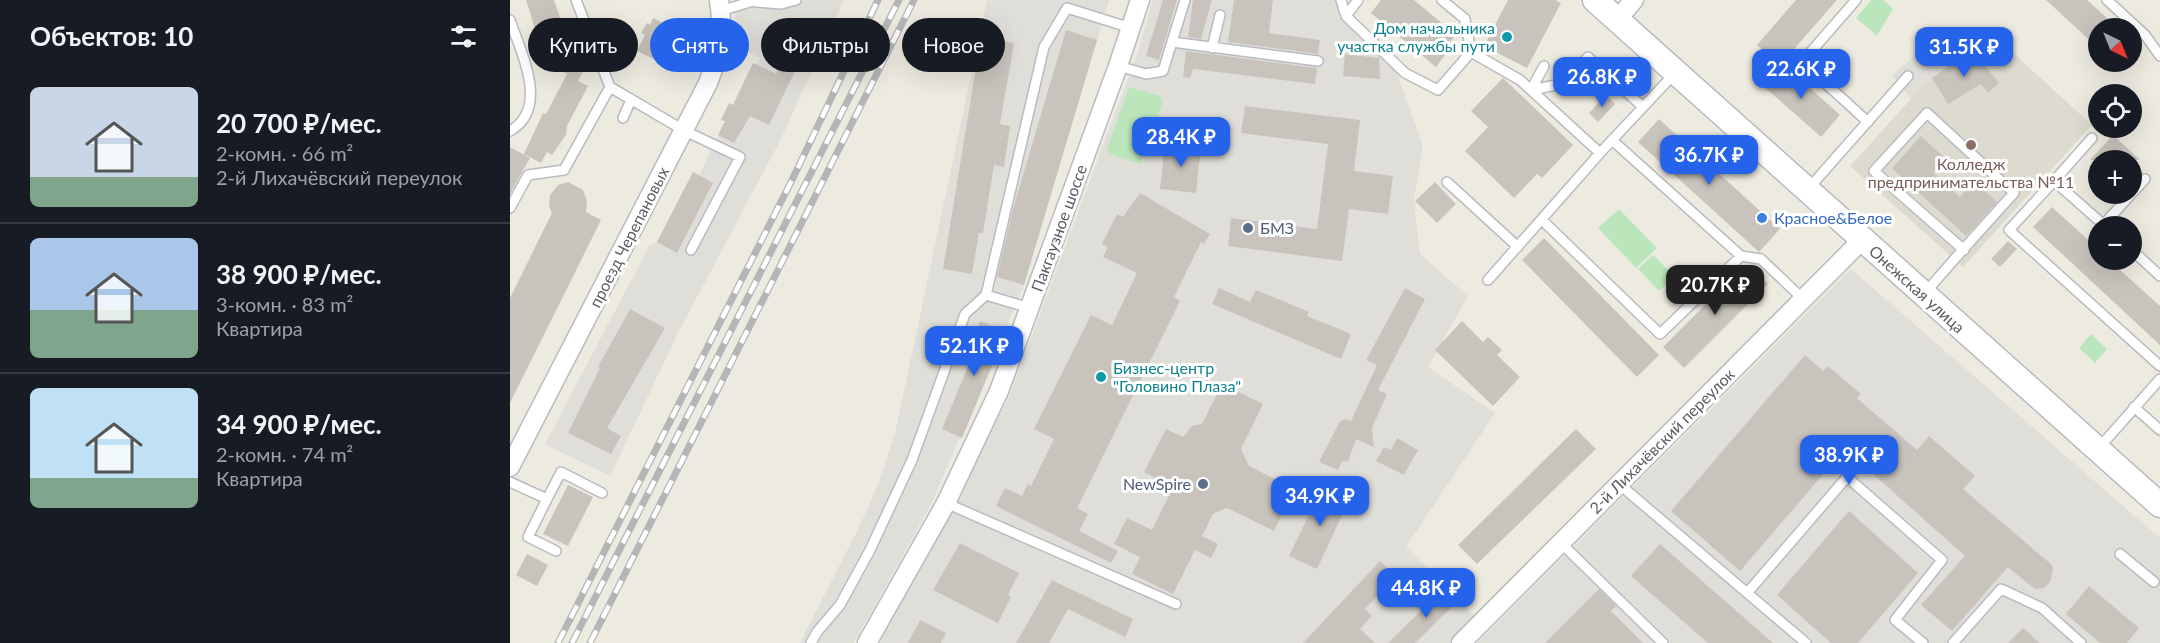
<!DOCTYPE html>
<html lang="ru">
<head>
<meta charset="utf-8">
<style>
  :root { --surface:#171b24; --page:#242831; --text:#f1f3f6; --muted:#9ea1a6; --line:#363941; --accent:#2563eb }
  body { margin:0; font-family:Lato,sans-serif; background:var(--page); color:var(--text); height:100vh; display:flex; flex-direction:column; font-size:22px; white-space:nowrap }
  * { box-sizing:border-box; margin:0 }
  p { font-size:20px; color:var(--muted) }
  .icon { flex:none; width:33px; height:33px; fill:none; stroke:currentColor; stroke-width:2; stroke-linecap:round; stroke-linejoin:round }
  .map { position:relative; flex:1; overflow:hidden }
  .sheet { display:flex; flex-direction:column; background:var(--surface); width:510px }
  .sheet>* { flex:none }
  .hud { position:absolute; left:18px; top:18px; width:570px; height:54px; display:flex; gap:12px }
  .needle { width:39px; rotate:137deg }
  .fabs { position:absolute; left:1578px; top:18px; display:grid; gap:12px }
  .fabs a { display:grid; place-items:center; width:54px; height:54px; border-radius:50%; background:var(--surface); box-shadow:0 6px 24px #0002; font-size:30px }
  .price { position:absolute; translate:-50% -51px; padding:0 14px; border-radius:12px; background:var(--accent); color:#fff; font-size:20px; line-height:39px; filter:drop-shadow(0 2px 3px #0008) }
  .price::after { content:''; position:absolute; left:50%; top:36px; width:18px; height:14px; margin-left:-9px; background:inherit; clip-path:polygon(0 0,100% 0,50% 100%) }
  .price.selected { background:#222; color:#fff }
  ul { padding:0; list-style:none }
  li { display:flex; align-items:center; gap:18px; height:150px; padding:0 30px }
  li+li { border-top:2px solid var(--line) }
  li span { display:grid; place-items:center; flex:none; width:168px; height:120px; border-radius:9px; color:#555 }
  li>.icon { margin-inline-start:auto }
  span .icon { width:72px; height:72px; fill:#fffc; stroke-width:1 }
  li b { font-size:26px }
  h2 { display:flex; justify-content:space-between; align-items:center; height:72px; padding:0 30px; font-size:26px }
  .pill { padding:0 21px; border-radius:27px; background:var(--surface); box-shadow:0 6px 24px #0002; font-size:21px; line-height:54px }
  .pill.selected { background:var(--accent); color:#fff }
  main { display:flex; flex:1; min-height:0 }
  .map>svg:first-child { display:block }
  .industrial { fill:#e0ded8 }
  .education { fill:#dddacf }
  .green { fill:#bbe6bc }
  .building { fill:#c8c4bd }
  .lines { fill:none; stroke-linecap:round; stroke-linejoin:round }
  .service-casing { stroke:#b8bbc0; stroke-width:12 }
  .minor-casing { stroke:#b8bbc0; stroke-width:21 }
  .secondary-casing { stroke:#b6bac0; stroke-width:27 }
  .service { stroke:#fff; stroke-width:9 }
  .minor { stroke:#fff; stroke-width:18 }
  .secondary { stroke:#fff; stroke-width:24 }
  .rail-casing { stroke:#b4b5b5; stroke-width:7 }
  .rail { stroke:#fff; stroke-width:4.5; stroke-dasharray:14; stroke-linecap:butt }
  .culture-dot { fill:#0f9aa8; stroke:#fff; stroke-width:2 }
  .education-dot { fill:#8d6e63; stroke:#fff; stroke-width:2 }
  .shop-dot { fill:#3f7fe0; stroke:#fff; stroke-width:2 }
  .service-dot { fill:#5c6f8a; stroke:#fff; stroke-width:2 }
  .labels { text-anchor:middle; stroke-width:6; stroke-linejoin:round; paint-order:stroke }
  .culture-label { font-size:16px; fill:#0d838f; stroke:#fff; text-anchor:end }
  .education-label { font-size:16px; fill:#785e54; stroke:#fff }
  .shop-label { font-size:16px; fill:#366cbe; stroke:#fff; text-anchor:start }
  .street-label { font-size:16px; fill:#595d62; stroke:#fff }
  .service-label { font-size:16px; fill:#4e5e75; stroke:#fff; text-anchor:start }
</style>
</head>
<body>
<main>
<section class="sheet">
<h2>Объектов: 10<svg class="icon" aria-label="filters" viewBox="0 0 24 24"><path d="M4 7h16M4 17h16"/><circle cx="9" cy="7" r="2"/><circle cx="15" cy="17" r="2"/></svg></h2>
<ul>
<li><span style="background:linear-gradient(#c9d6e8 75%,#7fa58c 0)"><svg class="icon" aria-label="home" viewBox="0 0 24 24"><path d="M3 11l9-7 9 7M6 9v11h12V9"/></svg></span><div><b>20 700 ₽/мес.</b><p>2-комн. · 66 m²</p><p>2-й Лихачёвский переулок</p></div></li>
<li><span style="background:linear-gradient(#a9c7e8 60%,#7fa58c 0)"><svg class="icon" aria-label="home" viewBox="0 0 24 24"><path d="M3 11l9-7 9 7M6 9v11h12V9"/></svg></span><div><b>38 900 ₽/мес.</b><p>3-комн. · 83 m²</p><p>Квартира</p></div></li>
<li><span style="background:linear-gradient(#bfe0f5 75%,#7fa58c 0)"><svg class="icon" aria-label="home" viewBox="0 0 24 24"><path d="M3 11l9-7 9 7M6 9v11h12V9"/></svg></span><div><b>34 900 ₽/мес.</b><p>2-комн. · 74 m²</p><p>Квартира</p></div></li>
</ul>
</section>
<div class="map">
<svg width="1650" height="643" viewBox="0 0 1650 643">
  <rect width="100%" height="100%" fill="#edebe0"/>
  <!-- industrial -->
  <path class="industrial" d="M224,0H334L270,141L169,331L100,476L35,444L139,246L147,242L183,172L189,175L215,122L211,120L219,103L223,105L243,63L247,64L250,58L228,47Z
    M477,0H599L514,285L423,501L344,643H290L351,523L369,482L385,433Z
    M643,0H825L832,20L884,65L913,146L904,200L910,254L958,296L918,367L985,413L896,547L966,617L940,643H364L438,514L498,399L627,55Z
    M1437,29L1456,52L1420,78L1401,99L1382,75Z
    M1341,269L1650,538V643H967Z"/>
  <!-- education -->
  <path class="education" d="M1478,30L1582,125L1453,267L1340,166L1420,78L1451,56Z"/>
  <!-- green -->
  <path class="green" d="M1361,0H1373L1383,9L1367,36L1346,18Z
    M619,87L650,96L653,101L630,164L600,154L597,149Z
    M1109,209L1147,248L1126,268L1088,228Z
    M1143,255L1164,276L1149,291L1128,269Z
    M1581,334L1597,349L1585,363L1569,348Z"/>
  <!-- building -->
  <path class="building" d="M16,0H44L51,20L25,29Z
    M653,0H667L649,60L636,56Z
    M683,0H702L691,39L678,37Z
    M724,0H763L759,33L810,40L808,54L718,42Z
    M871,0H904L946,35L932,52L935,55L926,67L861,13Z
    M998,0H1045L1051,3L1017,68L974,46Z
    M1286,0H1327L1270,65L1247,45Z
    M1536,0H1577L1608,28H1588V48Z
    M143,18L170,32L158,57L155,55L152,63L127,51L135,35L131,33L137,23L140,25Z
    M556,30L587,40L514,285L487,277L503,209Z
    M471,37L504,43L490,124L500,126L494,167L484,165L473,233H469L462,274L433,269Z
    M51,39L66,47L60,57L76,66L68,81L78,86L57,126L56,135L42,155L37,152L31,163L14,154L33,113L36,114L57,74L38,64Z
    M1462,50L1489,83L1478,93L1471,84L1438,104L1422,78Z
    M676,51L807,68L805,84L683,69L680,78L673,77Z
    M835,54L869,58L870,79L833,76Z
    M243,63L266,74L271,65L285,71L259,125L240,116L224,143L208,135L215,121L211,120L219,103L223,105Z
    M1272,63L1330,115L1311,137L1252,85Z
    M993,78L1063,145L1032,178L1027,174L1004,198L955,151L978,127L961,111Z
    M1096,95L1105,104L1088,122L1079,113Z
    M735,106L850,120L844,171L883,176L878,214L839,209L832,261L718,246L721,218L807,229L818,144L731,133Z
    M1149,119L1270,229L1249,252L1128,142Z
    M1603,135L1630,160H1580Z
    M1411,136L1436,159L1423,173L1450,197L1464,181L1487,202L1456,236L1382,168Z
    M655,143L691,146L686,193L650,189Z
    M0,147L20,158L0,194Z
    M183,172L203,183L167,253L147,242Z
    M58,182L73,190L77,201L76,212L91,220L0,403V298L42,213L39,207L40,195L48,185Z
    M925,182L946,204L927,223L905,201Z
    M630,193L700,234L694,244L691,242L664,297L670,301L567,508L578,514L569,531L608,551L601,563L486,506L495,488L512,496L518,484L521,486L544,439L524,429L581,315L602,325L627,273L593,257L598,247L592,244L607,214L613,217Z
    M1542,207L1588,249V260H1599L1650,306V345L1523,227Z
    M1034,238L1149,355L1127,377L1012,260Z
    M1498,241L1507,249L1490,267L1481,259Z
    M1236,264L1258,284L1174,368L1153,347Z
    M709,288L740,302L746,290L799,312L797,316L841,334L831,359L702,304Z
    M895,288L915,299L868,390L877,394L862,428L864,447L846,439L838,462L832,461L828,470L809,462L829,423L834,419L841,421L867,365L856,360Z
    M120,309L155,328L97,428L111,436L101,454L58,433L90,368L88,367Z
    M470,321L496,332L452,438L432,429L459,364L452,361L461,340L464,341Z
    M952,321L973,342L978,337L992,350L987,355L1010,377L983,406L925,350Z
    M1295,355L1313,371L1318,366L1351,394L1347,398L1407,450L1419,436L1465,476L1453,489L1542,565L1543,570L1540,582L1534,588L1525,589L1498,567L1442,631L1411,605L1455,556L1335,449L1230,571L1161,511Z
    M712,384L753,404L731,449L739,466L785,489L764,531L717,508L703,514L692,536L708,544L701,558L685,550L663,594L622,574L630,557L604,544L617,518L642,530L663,487L634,472L656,429L673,437L682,426L692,424Z
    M1066,429L1086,449L967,564L948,545Z
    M887,438L908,450L894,475L866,461L874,447L881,450Z
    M58,485L83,497L58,546L33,534Z
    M813,485L840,498L807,569L779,556Z
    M1339,511L1408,573L1348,643H1321L1267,595Z
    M450,543L509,573L498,595L501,597L488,623L423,590Z
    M1150,544L1263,643H1198L1121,576Z
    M17,554L38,565L27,586L6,575Z
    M870,561L886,576L855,609L862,616L850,629L865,643H793Z
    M542,580L623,619L615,637L558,609L539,643H506Z
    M1579,586L1629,628L1617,643H1590L1556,614Z
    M934,588L948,601L905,643H878Z
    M1089,589L1106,606L1101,611L1133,643H1035Z
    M410,620L436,633L431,643H398Z
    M1513,628L1530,643H1498Z"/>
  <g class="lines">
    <!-- service casing -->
    <g class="service-casing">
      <path id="service" d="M66,0L100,87L175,131L230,157L181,250
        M831,0L836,16
        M848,0L836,16L895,73L928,90L961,52
        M932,0L955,19L961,52L1010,80L1090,153L1166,72
        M1346,0L1292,62L1358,122
        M1597,0L1635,35L1650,56
        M246,2L271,4L286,0
        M211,11L246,0
        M0,20C11,53 40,108 0,131
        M662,42L808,61
        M702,48L710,15
        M608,66L636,74L653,71L675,0
        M1021,90L1056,83L1078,57L1133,107
        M1021,90L1034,66
        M113,118L121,100
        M1102,140L1231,256L1251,259L1293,299
        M1544,181L1582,138
        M937,182L1008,247
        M1299,188L1398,76
        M0,208L18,175L54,170L100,87
        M1032,220L1150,334L1231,256
        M1593,225L1635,179
        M1595,226L1544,181L1499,230L1650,366
        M1622,250L1650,276
        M978,280L1090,153
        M1415,293C1444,259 1474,226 1504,193L1417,113L1364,171L1454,250
        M520,308L476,295L534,47L557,8L621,28
        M1624,407L1650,430
        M1588,449L1650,379
        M0,482L37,499L18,537L46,551
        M1109,484L1296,643
        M37,499L51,472L92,493
        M436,503L666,604
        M1051,543L1153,643
        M1610,554L1644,582
        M1238,592L1337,477L1432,560L1385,620L1413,643
        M301,643L307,632L330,605L360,550L402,460L455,314L476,295
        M1443,643L1491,589L1532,608L1571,643"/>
    </g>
    <!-- minor casing -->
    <g class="minor-casing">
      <path id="minor" d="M1107,20L1124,0
        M0,467L198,83C209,55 214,31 209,0
        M357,643L436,503L489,391L608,66L630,0
        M951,643L1352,240"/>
    </g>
    <!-- secondary casing -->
    <g class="secondary-casing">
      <path id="secondary" d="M1085,0L1650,505"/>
    </g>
    <!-- service -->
    <use href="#service" class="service"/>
    <!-- minor -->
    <use href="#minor" class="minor"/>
    <!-- secondary -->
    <use href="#secondary" class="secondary"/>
    <!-- rail casing -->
    <g class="rail-casing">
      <path id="rail" d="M48,643L282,180L368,0
        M62,643L389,0
        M80,643L404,0"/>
    </g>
    <!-- rail -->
    <use href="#rail" class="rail"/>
  </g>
  <!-- markers -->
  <g class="culture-dot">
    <circle cx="997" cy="37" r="6"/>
    <circle cx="591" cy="377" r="6"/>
  </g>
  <circle class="education-dot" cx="1461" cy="145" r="6"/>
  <circle class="shop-dot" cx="1252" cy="218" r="6"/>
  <g class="service-dot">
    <circle cx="738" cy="228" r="6"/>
    <circle cx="693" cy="484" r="6"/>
  </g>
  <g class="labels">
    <!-- culture labels -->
    <g class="culture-label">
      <text x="985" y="34">Дом начальника<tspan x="985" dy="18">участка службы пути</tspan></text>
      <text x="603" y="374" text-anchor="start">Бизнес-центр<tspan x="603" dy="18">"Головино Плаза"</tspan></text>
    </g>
    <!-- education labels -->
    <g class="education-label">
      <text x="1461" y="170">Колледж<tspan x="1461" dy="18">предпринимательства №11</tspan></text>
    </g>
    <!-- shop labels -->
    <g class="shop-label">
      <text x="1264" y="224">Красное&amp;Белое</text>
    </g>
    <!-- street labels -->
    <g class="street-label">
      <text transform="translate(549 228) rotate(-70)" y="6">Пакгаузное шоссе</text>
      <text transform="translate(119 237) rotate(-63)" y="6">проезд Черепановых</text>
      <text transform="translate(1407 289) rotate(42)" y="6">Онежская улица</text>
      <text transform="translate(1152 441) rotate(-45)" y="6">2-й Лихачёвский переулок</text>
    </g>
    <!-- service labels -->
    <g class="service-label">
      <text x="750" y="234">БМЗ</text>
      <text x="681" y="490" text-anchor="end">NewSpire</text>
    </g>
  </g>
</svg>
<div class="fabs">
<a><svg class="needle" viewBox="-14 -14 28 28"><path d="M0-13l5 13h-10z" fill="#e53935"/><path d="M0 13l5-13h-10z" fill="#9ea1a6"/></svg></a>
<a><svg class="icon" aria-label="locate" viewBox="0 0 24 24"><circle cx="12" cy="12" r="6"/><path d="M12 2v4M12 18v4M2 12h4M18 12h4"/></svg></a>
<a>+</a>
<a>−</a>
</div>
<b class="price" style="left:1454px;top:78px">31.5K ₽</b>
<b class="price" style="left:1291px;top:100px">22.6K ₽</b>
<b class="price" style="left:1092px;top:108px">26.8K ₽</b>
<b class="price" style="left:671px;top:168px">28.4K ₽</b>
<b class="price" style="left:1199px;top:186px">36.7K ₽</b>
<b class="price selected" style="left:1205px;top:316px">20.7K ₽</b>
<b class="price" style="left:464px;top:377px">52.1K ₽</b>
<b class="price" style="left:1339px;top:486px">38.9K ₽</b>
<b class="price" style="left:810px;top:527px">34.9K ₽</b>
<b class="price" style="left:916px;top:619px">44.8K ₽</b>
<div class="hud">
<a class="pill">Купить</a>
<a class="pill selected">Снять</a>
<a class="pill">Фильтры</a>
<a class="pill">Новое</a>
</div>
</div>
</main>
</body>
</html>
